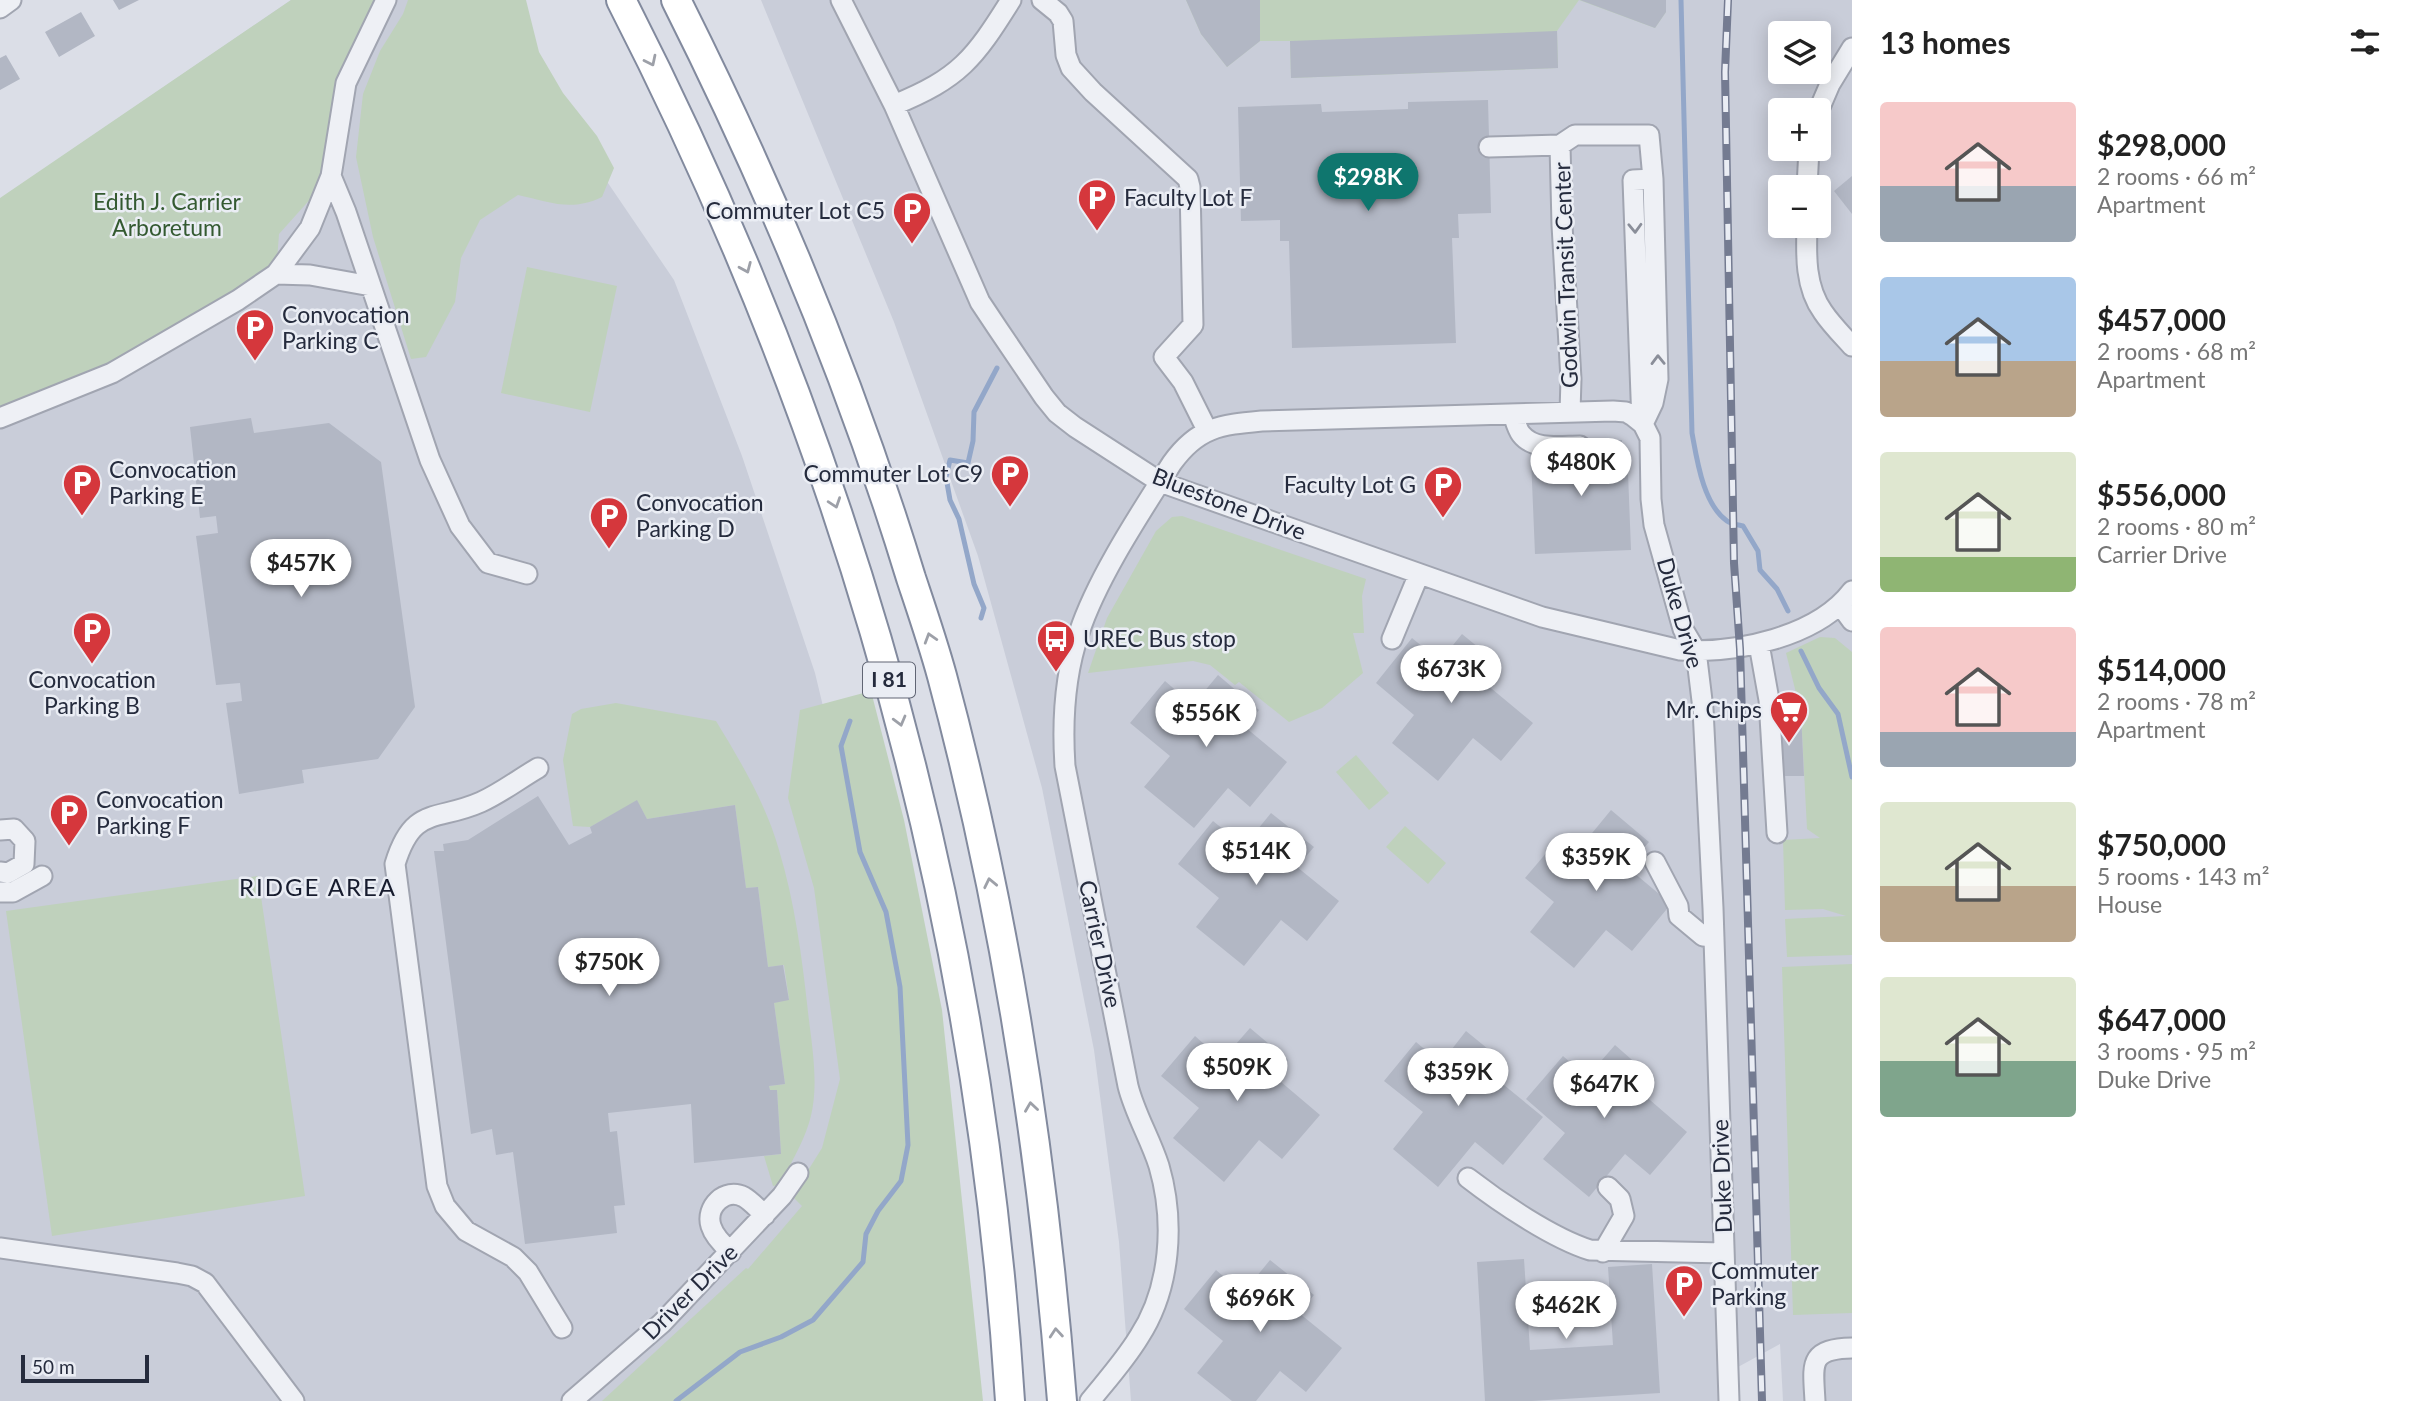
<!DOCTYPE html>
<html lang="en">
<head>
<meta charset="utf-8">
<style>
  :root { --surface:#fff; --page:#f6f6f6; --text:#222; --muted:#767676; --accent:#0f766e }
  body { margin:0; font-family:Lato,sans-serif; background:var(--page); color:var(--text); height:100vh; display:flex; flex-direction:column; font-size:26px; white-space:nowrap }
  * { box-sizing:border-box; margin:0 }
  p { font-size:23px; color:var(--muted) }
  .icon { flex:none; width:38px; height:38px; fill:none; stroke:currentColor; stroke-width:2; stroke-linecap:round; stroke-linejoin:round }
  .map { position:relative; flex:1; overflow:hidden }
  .sheet { display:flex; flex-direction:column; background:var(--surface); width:560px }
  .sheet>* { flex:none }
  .tools { position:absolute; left:1768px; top:21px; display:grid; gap:14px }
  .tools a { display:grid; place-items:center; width:63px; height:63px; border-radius:7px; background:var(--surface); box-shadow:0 4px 18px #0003; font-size:35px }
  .scale { position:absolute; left:21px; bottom:18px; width:128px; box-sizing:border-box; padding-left:7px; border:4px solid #252b3d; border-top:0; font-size:19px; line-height:24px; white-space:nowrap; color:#252b3d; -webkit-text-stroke:5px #eaedf4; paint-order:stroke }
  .price { position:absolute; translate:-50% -60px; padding:0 16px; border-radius:24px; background:#fff; color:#222; font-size:23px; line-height:46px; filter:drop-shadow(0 2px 4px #0008) }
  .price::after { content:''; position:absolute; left:50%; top:42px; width:21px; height:16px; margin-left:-10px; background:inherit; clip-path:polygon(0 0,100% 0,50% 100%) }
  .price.selected { background:var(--accent); color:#fff }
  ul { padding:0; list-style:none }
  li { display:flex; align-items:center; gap:21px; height:175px; padding:0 28px }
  li span { display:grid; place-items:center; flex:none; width:196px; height:140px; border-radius:7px; color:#555 }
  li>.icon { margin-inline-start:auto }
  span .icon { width:84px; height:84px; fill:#fffc; stroke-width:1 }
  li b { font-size:30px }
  h2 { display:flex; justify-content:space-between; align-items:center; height:84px; padding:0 28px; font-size:30px }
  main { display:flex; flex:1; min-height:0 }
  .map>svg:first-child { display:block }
  .built { fill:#c9cdd9; fill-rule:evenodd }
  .green { fill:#bfd1bc }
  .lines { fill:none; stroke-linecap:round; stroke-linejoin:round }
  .stream { stroke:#93a7c9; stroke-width:5 }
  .building { fill:#b2b7c4 }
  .minor-casing { stroke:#a1a5b1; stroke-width:23 }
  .highway-casing { stroke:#828a9e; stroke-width:32 }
  .minor { stroke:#eef0f5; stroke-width:19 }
  .highway { stroke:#fff; stroke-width:28 }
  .rail-casing { stroke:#747b91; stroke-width:8 }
  .rail { stroke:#eaedf4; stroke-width:5; stroke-dasharray:16; stroke-linecap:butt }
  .oneway { stroke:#9da0a8 }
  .oneway2 { stroke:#8a8e99 }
  .labels { text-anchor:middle; stroke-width:5; stroke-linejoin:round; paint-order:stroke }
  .shield { fill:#eaedf4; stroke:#606574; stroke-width:2 }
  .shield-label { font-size:21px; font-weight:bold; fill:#252b3d }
  .poi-label { font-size:23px; fill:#252b3d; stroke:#eaedf4; text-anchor:start }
  .park-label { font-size:23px; fill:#345a31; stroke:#eaedf4 }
  .street-label { font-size:23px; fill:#252b3d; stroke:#eaedf4 }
  .neighbourhood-label { font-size:24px; letter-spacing:2px; fill:#171c2e; stroke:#eaedf4 }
</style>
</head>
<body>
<main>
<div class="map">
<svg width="1852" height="1401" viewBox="0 0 1852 1401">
  <rect width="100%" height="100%" fill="#dbdee7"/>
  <!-- built -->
  <path class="built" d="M291,0H503L529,67L674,280L742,456L815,673L873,914L936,1401H0V199Z
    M761,0H1852V1401H1783L1780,1344L1738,1367L1739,1401H1131L1119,1242L1094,1050L1042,788L978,556L894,322ZM1780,33H1818V72H1780ZM1780,110H1818V149H1780ZM1780,187H1818V226H1780Z"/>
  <!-- green -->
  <path class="green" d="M291,0H386L346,83L331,176L279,234L276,274L238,300L0,418V198Z
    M408,0H526L539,52L563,93L597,136L614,168L602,197C571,212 550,202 518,195L480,220L461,258L455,302L426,357L411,359L373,237L356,157L363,94L380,51L403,14Z
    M1186,0H1666V12L1655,28L1579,0L1557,31L1558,68L1291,78L1290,41H1260L1227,67L1201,34Z
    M527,267L617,286L590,412L501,393Z
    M1182,516L1366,579L1362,596L1364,633H1353L1363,673L1322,708L1289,722L1239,682L1235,685L1210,665L1193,661L1088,673L1107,618L1156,531L1172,517Z
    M1820,637L1835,638L1852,652V955L1787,957L1785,919L1846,916L1823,909L1785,910L1783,840L1820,838L1807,829L1801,713L1786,653Z
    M871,691L904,820L942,1010L983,1401H602L746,1268L748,1269L802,1206L792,1196L822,1148L840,1079L814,888L788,798L800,710Z
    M616,703L716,721C741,762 766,804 779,850C795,903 802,958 808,1012C812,1047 820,1088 809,1123C802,1145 790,1165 779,1185L773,1186L764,1156L781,1154L777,1090H770L769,1086L785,1084L774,1003L789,999L784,965L768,967L758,887L746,888L735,805L647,819L637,801L590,827L573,826L563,760L572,714L581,709Z
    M1356,755L1389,793L1369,810L1336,772Z
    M1405,826L1446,863L1428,884L1386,847Z
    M258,876L305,1196L52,1236L6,911Z
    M1852,964V1313L1793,1315L1782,967Z"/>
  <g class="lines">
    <!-- stream -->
    <path class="stream" d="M1681,0L1692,433C1697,460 1703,504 1727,521C1731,524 1739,525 1743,526L1758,551L1760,570L1777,589L1788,611
      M981,618L984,608L974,584L959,519L950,500L946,477L950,460L968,463L973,441L974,412L997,368
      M1801,651L1819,688L1838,714L1852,777
      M676,1401L740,1352L781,1337L813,1320L863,1262L866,1234L878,1211L901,1181L908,1145L900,987L886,912L860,852L841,746L850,721"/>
  </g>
  <!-- building -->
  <path class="building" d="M113,0H139L119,10Z
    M1186,0H1260V41L1227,67L1201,34Z
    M1580,0H1666V12L1655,28Z
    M81,12L95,36L59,57L45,32Z
    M1557,31L1558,68L1291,78L1290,41Z
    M6,55L20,79L0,90V58Z
    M1488,100L1491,213L1458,214L1459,238H1452L1456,343L1292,348L1289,241H1280V220L1241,221L1238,107L1321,104L1322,112L1408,109V102Z
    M1852,176V214L1834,191Z
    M251,418L254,433L329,423L381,462L415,707L378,759L302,770L304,783L239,794L226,703L242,701L240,683L216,685L196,536L218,533L216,516L200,518L190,427Z
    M1622,440V447H1627L1631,550L1535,554L1531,458H1537V450L1582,442Z
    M1462,634L1501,666L1486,684L1533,723L1501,761L1473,738L1438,781L1392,743L1414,715L1376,683L1412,638L1440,661Z
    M1218,675L1259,710L1245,727L1287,762L1250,807L1228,788L1194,828L1144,787L1170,756L1130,723L1165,681L1193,705Z
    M1783,703H1794L1795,712L1801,713L1804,776H1776L1773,710L1783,711Z
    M538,796L569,845L592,833L590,827L637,800L647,819L735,805L746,888L758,887L768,967L783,965L789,1000L774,1003L785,1084L769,1086L770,1090H777L781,1154L694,1163L691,1104L608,1113L610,1132L617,1131L625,1205L614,1206L617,1233L525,1244L513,1152L496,1155L492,1129L471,1134L434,851H444L443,844L468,840Z
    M1611,810L1649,842L1627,867L1671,904L1632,951L1606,930L1574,968L1530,932L1554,902L1525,878L1553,845L1570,860Z
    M1271,813L1314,847L1297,867L1339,901L1307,941L1281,920L1244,966L1196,927L1219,898L1178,864L1213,821L1244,846Z
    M1250,1028L1288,1060L1274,1076L1320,1115L1282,1159L1259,1140L1224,1182L1173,1138L1199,1108L1161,1076L1195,1036L1222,1060Z
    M1466,1031L1504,1062L1493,1076L1543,1117L1503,1165L1475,1142L1438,1187L1393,1149L1423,1112L1384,1081L1416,1042L1441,1063Z
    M1615,1045L1655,1080L1643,1094L1687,1132L1650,1175L1625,1154L1589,1197L1543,1159L1565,1133L1526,1099L1563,1056L1587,1077Z
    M1524,1259L1530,1350L1613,1345L1608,1267L1652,1264L1660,1393L1532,1401H1485L1477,1262Z
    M1270,1260L1314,1295L1299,1313L1342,1348L1306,1392L1280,1371L1256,1401H1232L1197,1373L1223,1341L1184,1309L1216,1270L1243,1293Z"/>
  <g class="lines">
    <!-- minor casing -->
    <g class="minor-casing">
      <path id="minor" d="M841,0L894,105L980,302L998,329L1044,397L1057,413L1075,427L1160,482L1542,617L1680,650C1736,654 1817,637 1852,591
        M1042,0L1058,13L1063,21L1066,55L1071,68L1093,92L1188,179L1190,187L1193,325L1164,357L1183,382L1207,430
        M0,8L11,0
        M894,105C960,78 974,59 1011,0
        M1818,112L1830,84L1852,48
        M1489,147L1560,145
        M331,176L346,212L430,460L460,526L488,563L527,574
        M1807,187L1809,149
        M1807,226C1806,255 1805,287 1823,312C1831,324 1842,335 1852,346
        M276,274L310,275L371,286
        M1570,412L1571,379L1562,225L1560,145L1575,135H1649L1653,179L1658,379L1653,403L1643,424
        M1513,414C1515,420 1517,429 1521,434C1534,451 1561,446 1580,446
        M0,418L112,373L238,300L276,274L310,228L331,176L346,83L386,0
        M1642,423L1633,180L1653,179
        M1841,606L1852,621
        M1392,639L1419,574
        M1759,644L1769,700L1777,833
        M538,768C519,779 501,793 481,802C436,822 413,805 395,864L437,1186L445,1206L466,1231L513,1257L528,1272L562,1328
        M0,830L14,829L25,841L24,864L8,873L0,872
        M1655,862L1678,906L1679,916L1703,936L1714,937
        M0,892H13L42,876
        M1468,1178C1499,1202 1552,1238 1590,1250L1724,1253
        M0,1248L177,1273L192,1276L205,1283L294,1401
        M731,1252C723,1245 714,1236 711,1226C705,1207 725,1187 744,1197C751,1201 758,1209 765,1215
        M1603,1252L1624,1216L1620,1199L1608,1187
        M572,1401L662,1323L782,1196L798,1173
        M1090,1401C1107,1380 1125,1360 1139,1337C1171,1288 1175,1221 1159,1166C1150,1138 1135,1114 1128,1086L1065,766C1062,721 1064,677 1079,633C1097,578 1141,512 1172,463C1198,427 1220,425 1262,421L1613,411L1626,412L1633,416L1643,424L1650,438L1651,499L1654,525L1683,629L1696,651L1703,709L1713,908L1729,1401
        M1815,1401C1813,1364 1808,1349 1852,1348"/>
    </g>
    <!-- highway casing -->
    <g class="highway-casing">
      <path id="highway" d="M621,0C847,441 979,906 1010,1401
        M676,0C770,187 850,378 911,578C922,611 933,643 942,676C1006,914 1043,1156 1062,1401"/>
    </g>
    <!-- minor -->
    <use href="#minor" class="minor"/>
    <!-- highway -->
    <use href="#highway" class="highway"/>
    <!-- rail casing -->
    <g class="rail-casing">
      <path id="rail" d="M1728,0L1725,72L1734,563L1740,649L1762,1401"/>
    </g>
    <!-- rail -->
    <use href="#rail" class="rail"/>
  </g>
  <!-- one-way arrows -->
  <defs><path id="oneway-chevron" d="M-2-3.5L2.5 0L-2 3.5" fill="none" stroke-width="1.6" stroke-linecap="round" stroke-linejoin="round" transform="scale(1.75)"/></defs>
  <g class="oneway">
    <use href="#oneway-chevron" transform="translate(651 61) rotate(64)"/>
    <use href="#oneway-chevron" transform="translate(746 268) rotate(67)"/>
    <use href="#oneway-chevron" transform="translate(835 503) rotate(71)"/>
    <use href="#oneway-chevron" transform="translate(930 638) rotate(-107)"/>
    <use href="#oneway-chevron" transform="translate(900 721) rotate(75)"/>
    <use href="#oneway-chevron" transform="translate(990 883) rotate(-102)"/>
    <use href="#oneway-chevron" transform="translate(1031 1107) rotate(-98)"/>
    <use href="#oneway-chevron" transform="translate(1056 1333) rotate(-95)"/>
  </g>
  <g class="oneway2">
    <use href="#oneway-chevron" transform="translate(1635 228) rotate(88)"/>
    <use href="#oneway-chevron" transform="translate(1658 360) rotate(-91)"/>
  </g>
  <!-- icons -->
  <defs>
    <g id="parking-pin" transform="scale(2.0125)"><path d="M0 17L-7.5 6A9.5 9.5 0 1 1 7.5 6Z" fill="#d5373c" stroke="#eaedf4"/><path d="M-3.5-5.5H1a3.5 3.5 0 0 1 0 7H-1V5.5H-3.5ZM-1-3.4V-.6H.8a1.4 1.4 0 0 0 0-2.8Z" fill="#fff"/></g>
    <g id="bus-pin" transform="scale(2.0125)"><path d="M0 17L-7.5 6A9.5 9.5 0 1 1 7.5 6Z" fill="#d5373c" stroke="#eaedf4"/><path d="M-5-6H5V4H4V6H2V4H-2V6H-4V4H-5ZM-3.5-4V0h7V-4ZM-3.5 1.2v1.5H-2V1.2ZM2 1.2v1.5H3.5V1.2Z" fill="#fff"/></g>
    <g id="supermarket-pin" transform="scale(2.0125)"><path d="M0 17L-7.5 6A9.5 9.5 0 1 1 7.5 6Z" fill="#d5373c" stroke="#eaedf4"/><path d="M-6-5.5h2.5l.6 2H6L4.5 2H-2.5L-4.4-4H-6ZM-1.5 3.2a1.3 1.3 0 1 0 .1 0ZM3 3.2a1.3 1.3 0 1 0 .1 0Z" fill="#fff"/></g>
  </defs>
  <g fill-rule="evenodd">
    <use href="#parking-pin" x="1097" y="198"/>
    <use href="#parking-pin" x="912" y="211"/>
    <use href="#parking-pin" x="255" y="328"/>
    <use href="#parking-pin" x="1010" y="474"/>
    <use href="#parking-pin" x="82" y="483"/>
    <use href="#parking-pin" x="1443" y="485"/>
    <use href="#parking-pin" x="609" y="516"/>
    <use href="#parking-pin" x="92" y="631"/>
    <use href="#bus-pin" x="1056" y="639"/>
    <use href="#supermarket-pin" x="1789" y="710"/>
    <use href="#parking-pin" x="69" y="813"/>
    <use href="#parking-pin" x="1684" y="1284"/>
  </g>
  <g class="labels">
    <!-- shield labels -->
    <rect class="shield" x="863" y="662.5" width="52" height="35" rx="5"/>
    <g class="shield-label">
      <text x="889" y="687">I 81</text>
    </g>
    <!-- poi labels -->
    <g class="poi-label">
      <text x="1124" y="206">Faculty Lot F</text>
      <text x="885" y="219" text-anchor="end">Commuter Lot C5</text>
      <text x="282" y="323">Convocation<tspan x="282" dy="26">Parking C</tspan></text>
      <text x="109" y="478">Convocation<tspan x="109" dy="26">Parking E</tspan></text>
      <text x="983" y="482" text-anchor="end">Commuter Lot C9</text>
      <text x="1416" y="493" text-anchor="end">Faculty Lot G</text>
      <text x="636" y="511">Convocation<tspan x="636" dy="26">Parking D</tspan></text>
      <text x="1083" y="647">UREC Bus stop</text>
      <text x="92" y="688" text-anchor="middle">Convocation<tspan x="92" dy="26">Parking B</tspan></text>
      <text x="1762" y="718" text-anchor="end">Mr. Chips</text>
      <text x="96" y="808">Convocation<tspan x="96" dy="26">Parking F</tspan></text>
      <text x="1711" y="1279">Commuter<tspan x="1711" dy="26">Parking</tspan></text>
    </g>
    <!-- park labels -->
    <g class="park-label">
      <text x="167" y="210">Edith J. Carrier<tspan x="167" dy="26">Arboretum</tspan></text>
    </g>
    <!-- street labels -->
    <g class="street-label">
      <text transform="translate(1566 275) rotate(-92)" y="8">Godwin Transit Center</text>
      <text transform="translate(1229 504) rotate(21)" y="8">Bluestone Drive</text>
      <text transform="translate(1680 613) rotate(74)" y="8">Duke Drive</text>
      <text transform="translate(1100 944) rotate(78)" y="8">Carrier Drive</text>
      <text transform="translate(1722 1176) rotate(-92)" y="8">Duke Drive</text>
      <text transform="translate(690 1292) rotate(-45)" y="8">Driver Drive</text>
    </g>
    <!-- neighbourhood labels -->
    <g class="neighbourhood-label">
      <text x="318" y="896">RIDGE AREA</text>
    </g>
  </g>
</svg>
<div class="tools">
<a><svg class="icon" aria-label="layers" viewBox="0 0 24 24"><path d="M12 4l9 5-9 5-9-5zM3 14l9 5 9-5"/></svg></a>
<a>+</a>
<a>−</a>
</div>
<div class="scale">50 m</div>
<b class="price selected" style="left:1368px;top:213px">$298K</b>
<b class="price" style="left:1581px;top:498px">$480K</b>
<b class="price" style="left:301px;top:599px">$457K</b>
<b class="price" style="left:1451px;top:705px">$673K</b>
<b class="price" style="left:1206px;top:749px">$556K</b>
<b class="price" style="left:1256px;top:887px">$514K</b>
<b class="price" style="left:1596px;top:893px">$359K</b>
<b class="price" style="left:609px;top:998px">$750K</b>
<b class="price" style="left:1237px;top:1103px">$509K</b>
<b class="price" style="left:1458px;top:1108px">$359K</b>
<b class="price" style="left:1604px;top:1120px">$647K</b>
<b class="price" style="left:1260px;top:1334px">$696K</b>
<b class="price" style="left:1566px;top:1341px">$462K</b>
</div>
<section class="sheet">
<h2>13 homes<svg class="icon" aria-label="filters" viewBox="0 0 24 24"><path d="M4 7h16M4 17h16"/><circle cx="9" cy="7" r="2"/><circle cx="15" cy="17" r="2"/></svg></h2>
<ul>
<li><span style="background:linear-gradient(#f6c9c9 60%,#9aa5b1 0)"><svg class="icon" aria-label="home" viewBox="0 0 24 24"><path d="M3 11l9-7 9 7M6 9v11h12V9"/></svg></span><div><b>$298,000</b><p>2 rooms · 66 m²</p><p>Apartment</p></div></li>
<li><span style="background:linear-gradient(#a9c7e8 60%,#b9a48a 0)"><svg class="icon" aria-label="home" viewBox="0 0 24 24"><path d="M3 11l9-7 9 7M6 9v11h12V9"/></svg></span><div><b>$457,000</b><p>2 rooms · 68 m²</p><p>Apartment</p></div></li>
<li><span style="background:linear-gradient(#dfe7d0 75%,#8fb573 0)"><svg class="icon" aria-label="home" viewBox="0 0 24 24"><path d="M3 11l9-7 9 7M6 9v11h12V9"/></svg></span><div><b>$556,000</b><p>2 rooms · 80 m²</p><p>Carrier Drive</p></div></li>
<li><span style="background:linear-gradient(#f6c9c9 75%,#9aa5b1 0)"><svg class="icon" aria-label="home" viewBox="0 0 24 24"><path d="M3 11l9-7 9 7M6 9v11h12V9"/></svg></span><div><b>$514,000</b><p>2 rooms · 78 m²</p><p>Apartment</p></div></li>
<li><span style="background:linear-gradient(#dfe7d0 60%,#b9a48a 0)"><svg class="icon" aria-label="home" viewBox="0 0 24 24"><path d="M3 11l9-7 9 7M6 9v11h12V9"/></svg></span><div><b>$750,000</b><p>5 rooms · 143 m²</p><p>House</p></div></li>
<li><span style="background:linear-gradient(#dfe7d0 60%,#7fa58c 0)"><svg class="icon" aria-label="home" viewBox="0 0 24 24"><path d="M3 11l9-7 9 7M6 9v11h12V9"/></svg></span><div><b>$647,000</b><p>3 rooms · 95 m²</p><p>Duke Drive</p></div></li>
</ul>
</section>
</main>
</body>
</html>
